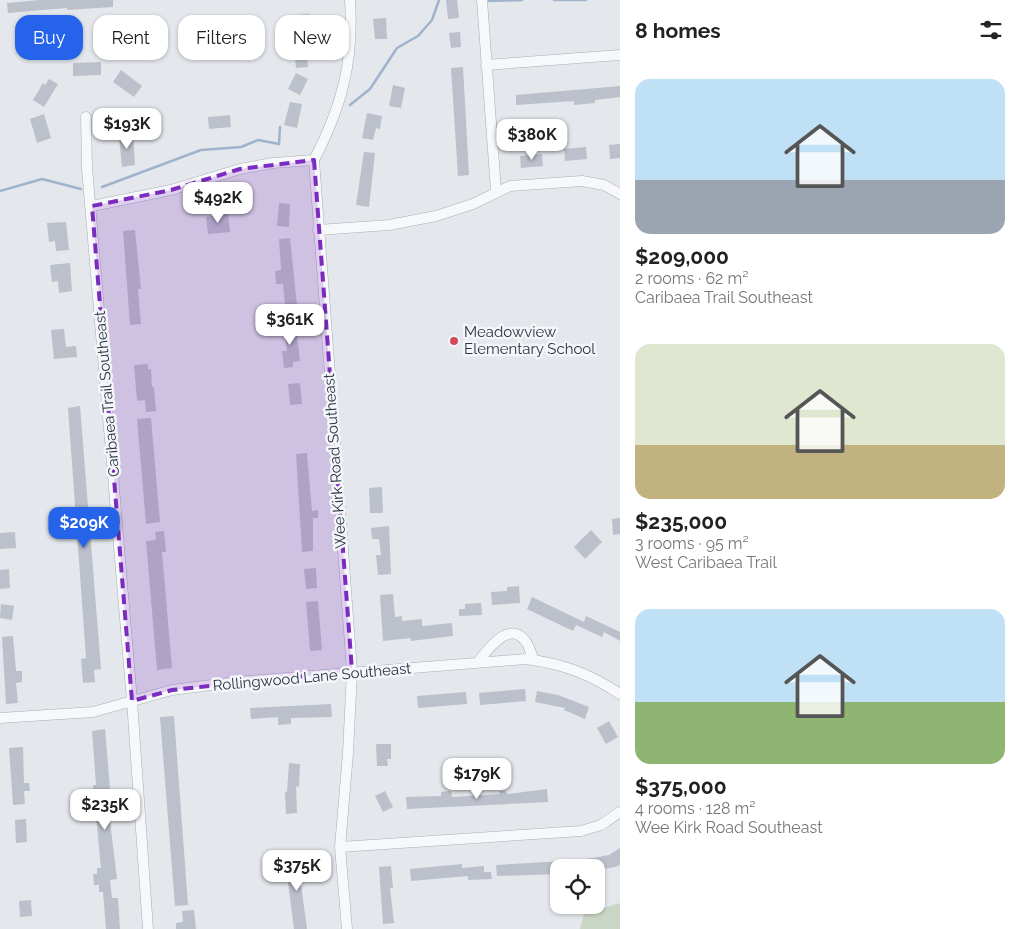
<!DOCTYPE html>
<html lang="en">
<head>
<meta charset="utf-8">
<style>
  :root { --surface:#fff; --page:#f2f2f2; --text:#222; --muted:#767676; --accent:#2563eb }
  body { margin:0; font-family:Raleway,sans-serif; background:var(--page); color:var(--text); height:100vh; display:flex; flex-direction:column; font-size:19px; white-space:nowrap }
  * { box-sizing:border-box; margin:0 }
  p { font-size:16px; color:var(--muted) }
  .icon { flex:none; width:28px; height:28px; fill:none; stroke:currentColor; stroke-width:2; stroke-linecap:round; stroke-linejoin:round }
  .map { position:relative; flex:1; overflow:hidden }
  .panel { display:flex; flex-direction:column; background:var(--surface); width:400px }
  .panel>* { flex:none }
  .top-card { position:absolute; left:15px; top:15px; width:475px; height:45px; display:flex; gap:10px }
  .controls { position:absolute; left:550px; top:859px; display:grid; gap:10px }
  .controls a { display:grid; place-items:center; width:55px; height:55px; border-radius:10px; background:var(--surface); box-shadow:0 1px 4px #0004; font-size:25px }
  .price { position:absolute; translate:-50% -42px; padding:0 11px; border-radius:10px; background:#fff; color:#222; font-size:16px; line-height:32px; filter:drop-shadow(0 1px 2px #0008) }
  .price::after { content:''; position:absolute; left:50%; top:30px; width:15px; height:11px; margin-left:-8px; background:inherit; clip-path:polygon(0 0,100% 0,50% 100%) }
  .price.current { background:var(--accent); color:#fff }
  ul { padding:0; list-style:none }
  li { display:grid; align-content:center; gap:10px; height:265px; padding:0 15px }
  li span { display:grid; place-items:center; height:155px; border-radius:15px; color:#555 }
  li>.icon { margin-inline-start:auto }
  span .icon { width:90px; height:90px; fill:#fffc; stroke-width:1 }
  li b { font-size:21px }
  h2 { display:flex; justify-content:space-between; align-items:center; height:60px; padding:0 15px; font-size:21px }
  .tag { padding:0 18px; border-radius:15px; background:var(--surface); box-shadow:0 1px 4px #0004; font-size:18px; line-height:45px }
  .tag.current { background:var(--accent); color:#fff }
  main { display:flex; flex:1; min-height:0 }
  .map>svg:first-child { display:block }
  .green { fill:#c9d6c5 }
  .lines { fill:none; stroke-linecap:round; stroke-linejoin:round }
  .stream { stroke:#9fb4cc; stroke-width:2.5 }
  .building { fill:#bbc0ca }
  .minor-casing { stroke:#a9aeb7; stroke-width:11 }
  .minor { stroke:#f7f8fa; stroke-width:10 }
  .marked { fill:#7b2cbf; fill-opacity:0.2; stroke:#7b2cbf; stroke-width:4; stroke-dasharray:10 6; stroke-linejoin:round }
  .poi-dot { fill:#d1495b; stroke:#f4f6f9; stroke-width:2 }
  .labels { text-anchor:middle; stroke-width:5; stroke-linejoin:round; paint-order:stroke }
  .poi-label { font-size:15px; fill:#2b3445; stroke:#f4f6f9; text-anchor:start }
  .street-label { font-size:15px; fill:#2b3445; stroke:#f4f6f9 }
</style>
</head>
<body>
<main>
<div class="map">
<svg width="620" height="929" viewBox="0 0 620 929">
  <rect width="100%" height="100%" fill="#e4e7ec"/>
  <!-- green -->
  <path class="green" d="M620,903V929H580L584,914Z"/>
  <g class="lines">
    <!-- stream -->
    <path class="stream" d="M554,0H586
      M489,1L522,0
      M350,105L370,89L397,48L418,36L432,20L439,0
      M102,187L201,150L241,147L258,140L279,144L280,127
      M0,191L42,179L81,189"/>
  </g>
  <!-- building -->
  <path class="building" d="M40,0H113V7L67,10V8L8,13L7,3Z
    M446,0H457L459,18L448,19Z
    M309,14L311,34H305L308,67L296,68L294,47H299L296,15Z
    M386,18L387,39H375L373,19Z
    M460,32L461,47L451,48L449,33Z
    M101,62V75L73,76V63Z
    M463,67L469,175L458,176L451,68Z
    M121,70L142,86L134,97L113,82Z
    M296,73L308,79L300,95L288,89Z
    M49,79L58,84L44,107L33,100L43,83L45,85Z
    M393,85L405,88L401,108L389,106Z
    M620,86V97L595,100V103L574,105V101L516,105V95Z
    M290,102L302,104L297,128L284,125Z
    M367,113L382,116L380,129L376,128L373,140L362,138Z
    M44,114L51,138L37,143L30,119Z
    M230,115L231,127L209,129L208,117Z
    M133,134L135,165L122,167L119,136Z
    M620,144V158L610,159L609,145Z
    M586,147L587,159L565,161L564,149Z
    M364,152L375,153L369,207L356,205Z
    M542,154L543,166L521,168L520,156Z
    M279,203L290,204L289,227L277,226Z
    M228,214L230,232L208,234L206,217Z
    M66,222L69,250L56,251L55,241L49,242L47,223Z
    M135,230L141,289H138L141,324L130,325L123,231Z
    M290,238L297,305L285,306L283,284H276L275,271L281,270L279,239Z
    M70,263L72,291L59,293L58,281L52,282L50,265Z
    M296,326L300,361L293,362V367L284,368L282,351H287L285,335H279L278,328Z
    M64,329L66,347L76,346L77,357L54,359L51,330Z
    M148,364V369H151L152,387H154L156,411L146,412L145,400L137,401L134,365Z
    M300,383L302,404L290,405L288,384Z
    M80,406L101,669L94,670L95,682L83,683L81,659L86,658L68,408Z
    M151,418L160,522L146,524L137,419Z
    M307,453L312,511L318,510V518H313V551L302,552L296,454Z
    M382,487L383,513H370L369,488Z
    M620,518V534L613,535L612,519Z
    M389,526L391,574L378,575L376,555H381L379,539H372L371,528Z
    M591,530L602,542L585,559L574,547Z
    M164,531L166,552H162L172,668L157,670L146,541L156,540L155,532Z
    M15,532L16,548L0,549V533Z
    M316,568L317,588L306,589L304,569Z
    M9,569L10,588L0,589V570Z
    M519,586L520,603L492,605L491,592L507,591V587Z
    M393,594L395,617L402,616V621L422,619V626L452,623L453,636L411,641L410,638L383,641L380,595Z
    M532,597L584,622L586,616L620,632V641L604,632L602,637L576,625L573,631L527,609Z
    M318,601L322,650L310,651L306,602Z
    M481,603L482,615L459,616V609H465V604Z
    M1,604L14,606L12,620L0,618Z
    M13,636L16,671H22V682L16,683L18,703L6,704L2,637Z
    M525,689L526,701L480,705L479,693Z
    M537,691L558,695L589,707L585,719L564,710L565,708L535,702Z
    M466,692L467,704L418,708L417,696Z
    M331,704L332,717L291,718V724L278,725V717L251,719L250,708Z
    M174,716L188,905L175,906L160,717Z
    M609,721L618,737L606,744L597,728Z
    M105,729L109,777L111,803L108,804L117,879L110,880L112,898H118L120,929H106L103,892H99V885H94L93,874H97V868H101L93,785H96L92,731Z
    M376,744H391V759H387L388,766H377Z
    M23,747L24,783H29L30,791H24L25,804L13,805L9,748Z
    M289,763L300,764L299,787L296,786L297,813L286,814L285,792H287Z
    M547,789L548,802L407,809L406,797L441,796V792L451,791L452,797L500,794L499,791H506L507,794Z
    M385,791L393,807L383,812L375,796Z
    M26,819L27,842L16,843L15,820Z
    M620,848V865L615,867L596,870V868H559V874L497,876L496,865L581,860L609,855Z
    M301,855L304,877H300L307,929H294L286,867L291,866L290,856Z
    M462,864V868L484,866V872H491L492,879L468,880V876L411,881L410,869Z
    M391,866L393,888H390L394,923L383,924L379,867Z
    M31,900L32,916L20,917L19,901Z
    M194,910L196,929H176V923L183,922L182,911Z"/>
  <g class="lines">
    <!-- minor casing -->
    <g class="minor-casing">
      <path id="minor" d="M482,0L496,191
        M486,65L620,55
        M86,117L87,168L132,701L148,929
        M92,206L171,190L240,169L273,163L314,160
        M318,230L389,225L436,216L473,204L510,186L582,181L604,185L620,194
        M477,663C487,651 509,618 526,642C530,647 531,655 534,660
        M0,718L93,712L172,690L235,682L526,659C563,664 588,673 620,694
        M340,847L581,831L601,825L620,812
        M347,929L340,847L348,753L352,671L314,160C342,106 354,61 350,0"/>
    </g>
    <!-- minor -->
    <use href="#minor" class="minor"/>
  </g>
  <!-- marked area -->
  <path class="marked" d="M314,160L352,671L172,690L132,701L92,206L171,190L240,169Z"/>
  <!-- markers -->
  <circle class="poi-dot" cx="454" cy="341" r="5"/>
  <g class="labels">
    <!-- poi labels -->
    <g class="poi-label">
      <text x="464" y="337">Meadowview<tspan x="464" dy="17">Elementary School</tspan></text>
    </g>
    <!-- street labels -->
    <g class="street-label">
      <text transform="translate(107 394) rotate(-95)" y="5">Caribaea Trail Southeast</text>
      <text transform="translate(335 461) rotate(-94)" y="5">Wee Kirk Road Southeast</text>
      <text transform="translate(312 677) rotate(-5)" y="5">Rollingwood Lane Southeast</text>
    </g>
  </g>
</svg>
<div class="controls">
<a><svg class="icon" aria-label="locate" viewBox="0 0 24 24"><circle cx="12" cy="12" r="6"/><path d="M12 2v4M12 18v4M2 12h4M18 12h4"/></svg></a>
</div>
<b class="price" style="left:127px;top:150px">$193K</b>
<b class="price" style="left:532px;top:161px">$380K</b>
<b class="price" style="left:218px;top:224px">$492K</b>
<b class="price" style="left:290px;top:346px">$361K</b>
<b class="price current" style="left:84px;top:549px">$209K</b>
<b class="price" style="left:477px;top:800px">$179K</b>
<b class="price" style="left:105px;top:831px">$235K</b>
<b class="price" style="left:297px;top:892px">$375K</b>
<div class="top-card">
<a class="tag current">Buy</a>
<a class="tag">Rent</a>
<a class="tag">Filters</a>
<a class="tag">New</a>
</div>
</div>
<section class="panel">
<h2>8 homes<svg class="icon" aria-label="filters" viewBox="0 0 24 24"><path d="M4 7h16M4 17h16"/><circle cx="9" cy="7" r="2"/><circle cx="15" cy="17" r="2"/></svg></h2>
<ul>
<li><span style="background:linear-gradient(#bfe0f5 65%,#9aa5b1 0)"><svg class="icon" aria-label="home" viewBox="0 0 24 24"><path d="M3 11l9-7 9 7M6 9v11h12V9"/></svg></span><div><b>$209,000</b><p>2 rooms · 62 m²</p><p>Caribaea Trail Southeast</p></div></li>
<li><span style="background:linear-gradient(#dfe7d0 65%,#c2b280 0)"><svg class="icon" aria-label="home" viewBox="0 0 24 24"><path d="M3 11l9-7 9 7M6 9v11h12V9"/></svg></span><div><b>$235,000</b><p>3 rooms · 95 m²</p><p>West Caribaea Trail</p></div></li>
<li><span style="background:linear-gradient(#bfe0f5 60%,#8fb573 0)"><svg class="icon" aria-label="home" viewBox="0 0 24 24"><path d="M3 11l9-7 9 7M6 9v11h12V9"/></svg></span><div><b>$375,000</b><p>4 rooms · 128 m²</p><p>Wee Kirk Road Southeast</p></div></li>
</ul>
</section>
</main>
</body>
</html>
